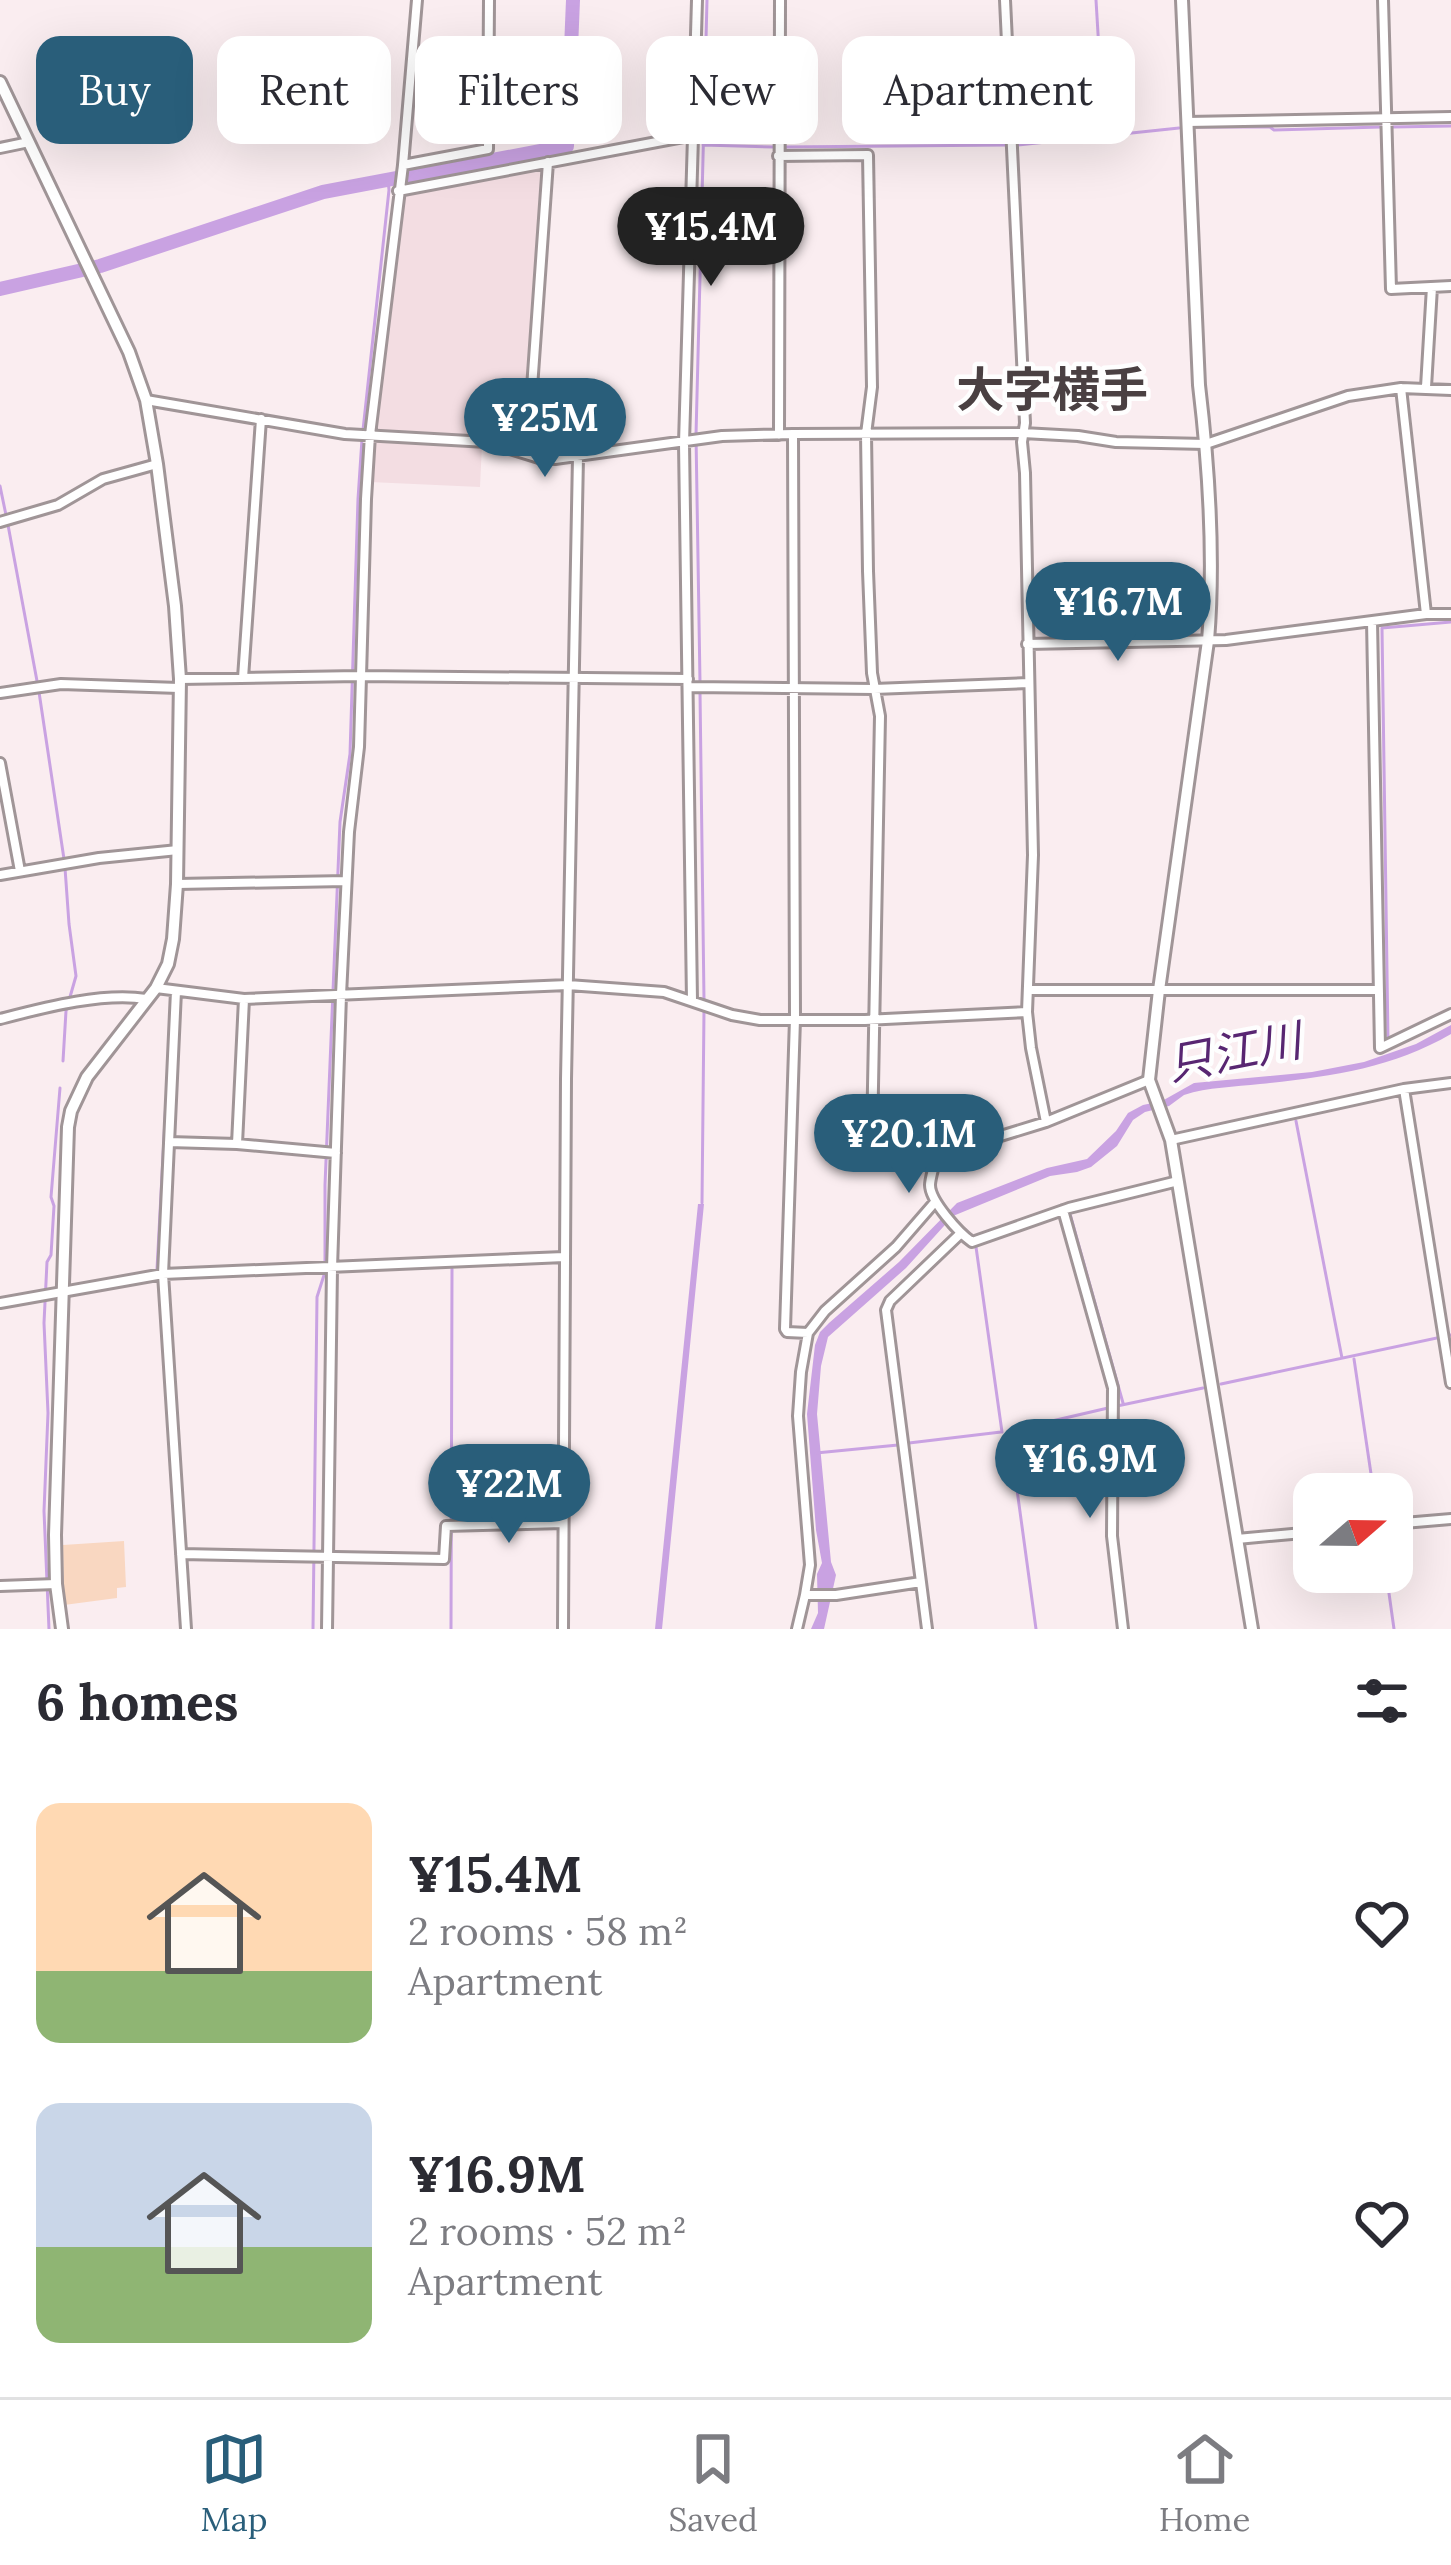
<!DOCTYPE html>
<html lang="en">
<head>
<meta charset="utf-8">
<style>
  :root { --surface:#fff; --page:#f2f2f3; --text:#2b2b33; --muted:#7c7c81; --line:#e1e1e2; --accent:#295e7a }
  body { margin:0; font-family:Lora,"Noto Sans JP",serif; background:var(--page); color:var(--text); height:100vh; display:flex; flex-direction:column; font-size:45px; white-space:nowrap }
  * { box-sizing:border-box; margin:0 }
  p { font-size:39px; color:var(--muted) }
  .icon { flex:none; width:66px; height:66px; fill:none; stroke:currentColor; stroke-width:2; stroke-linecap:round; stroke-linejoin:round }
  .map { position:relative; height:1629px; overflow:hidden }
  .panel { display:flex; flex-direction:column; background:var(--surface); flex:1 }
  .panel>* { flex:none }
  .guide { position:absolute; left:36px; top:36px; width:1380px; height:108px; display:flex; gap:24px }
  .needle { width:78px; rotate:70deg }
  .tools { position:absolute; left:1293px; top:1473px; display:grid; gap:24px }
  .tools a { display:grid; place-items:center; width:120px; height:120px; border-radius:24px; background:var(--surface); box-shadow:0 12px 48px #0002; font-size:60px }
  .price { position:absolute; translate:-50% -102px; padding:0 27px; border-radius:42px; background:var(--accent); color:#fff; font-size:39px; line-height:78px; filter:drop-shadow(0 3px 6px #0008) }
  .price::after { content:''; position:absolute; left:50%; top:72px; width:36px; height:27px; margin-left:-18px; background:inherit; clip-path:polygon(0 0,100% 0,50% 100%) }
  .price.selected { background:#222; color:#fff }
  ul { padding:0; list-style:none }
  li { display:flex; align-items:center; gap:36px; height:300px; padding:0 36px }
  li span { display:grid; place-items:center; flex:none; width:336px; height:240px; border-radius:24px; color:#555 }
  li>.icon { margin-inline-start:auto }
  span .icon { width:144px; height:144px; fill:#fffc; stroke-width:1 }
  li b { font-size:51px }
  h2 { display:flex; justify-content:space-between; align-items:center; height:144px; padding:0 36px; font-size:51px }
  .tag { padding:0 42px; border-radius:24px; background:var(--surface); box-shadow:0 12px 48px #0002; font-size:42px; line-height:108px }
  .tag.selected { background:var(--accent); color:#fff }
  .dock { display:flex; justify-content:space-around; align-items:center; height:168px; border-top:3px solid var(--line); background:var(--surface); font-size:33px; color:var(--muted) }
  .dock a { display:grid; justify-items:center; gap:6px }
  .dock .selected { color:var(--accent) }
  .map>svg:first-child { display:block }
  .built { fill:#f3dde2 }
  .green { fill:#f9d7c1 }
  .water { fill:#c9a2e2 }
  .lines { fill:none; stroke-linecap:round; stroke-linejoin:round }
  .stream { stroke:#c9a2e2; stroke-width:3 }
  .river { stroke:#c9a2e2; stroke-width:14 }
  .street-casing { stroke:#a09597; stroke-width:14 }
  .secondary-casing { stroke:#a09597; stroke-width:16 }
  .street { stroke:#fff; stroke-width:8 }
  .secondary { stroke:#fff; stroke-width:10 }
  .labels { text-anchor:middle; stroke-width:9; stroke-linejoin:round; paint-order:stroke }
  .water-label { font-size:45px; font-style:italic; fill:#582672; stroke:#fefefe }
  .quarter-label { font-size:48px; font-weight:bold; fill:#4a4042; stroke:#fefefe }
</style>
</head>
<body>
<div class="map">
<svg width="1451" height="1629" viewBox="0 0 1451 1629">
  <rect width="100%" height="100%" fill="#faedf0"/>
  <!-- built -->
  <path class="built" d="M545,165L525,450L486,439L374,431L401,193Z
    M372,439L482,445L480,487L370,482Z"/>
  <!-- green -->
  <path class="green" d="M124,1541L126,1587L117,1588V1598L64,1605L63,1545Z"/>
  <!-- water -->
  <path class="water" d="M1451,1025V1034C1391,1069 1327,1077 1260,1084C1235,1087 1208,1087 1184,1095L1169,1106L1145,1112L1133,1120L1117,1146L1091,1167L1077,1172L1050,1176L953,1216L906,1268L828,1337L821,1366L817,1414L831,1562L836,1575L824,1629H811L818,1613L817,1574L822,1563L816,1530L807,1414L815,1345L820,1332L829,1323L899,1262L957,1203L1047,1168L1087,1159L1116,1131L1128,1113L1143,1105L1162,1101L1194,1083L1312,1072L1364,1062L1416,1044Z
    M698,1204H704L662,1629H655Z"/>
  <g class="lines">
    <!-- stream -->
    <path class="stream" d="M1096,0L1104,134
      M1193,127H1270L1274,130L1381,127
      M1393,127L1451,126
      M703,145L773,147
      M1018,145L1179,128
      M783,147L1006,145
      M363,430L389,190L388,180
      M0,486L6,515
      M8,525L37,681
      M700,682L696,435L707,0
      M39,692L64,859
      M700,692L704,1000
      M1388,1041L1382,628L1451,622
      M63,1061L66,1011L76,976L69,924L65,868
      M1296,1121L1342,1358
      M702,1203L704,1010
      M1070,1214L1123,1403
      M976,1247L1002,1432
      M325,1262V1185L340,822L350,754L358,499L362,439
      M157,1269L166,1100
      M159,1280L181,1629
      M1354,1359L1374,1494
      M1221,1384L1451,1335
      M1117,1406L1203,1388
      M909,1443L1001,1432
      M816,1453L898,1445
      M1386,1572L1394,1629
      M49,1629L44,1511L48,1413L44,1323L47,1262L51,1255L54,1206L51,1197L60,1088
      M313,1629L317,1297L325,1272
      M451,1629L452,1269
      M1036,1629L1009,1431L1108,1408"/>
    <!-- river -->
    <path class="river" d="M0,289L100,266L323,192L567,146L573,0"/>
    <!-- street casing -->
    <g class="street-casing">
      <path id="street" d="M1005,0L1025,423L1022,442L1025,473L1033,855L1027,1012L1031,1048L1046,1122
        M1383,0L1391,289L1451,286
        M1187,122L1451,117
        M0,148L29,142
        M778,156L868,155L872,387L866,434L868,571L872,673L880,716L872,1139L880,1149L915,1154L934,1165
        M403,165L488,149L489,0
        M398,191L694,135
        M1426,387L1432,287
        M532,388L548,162
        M1401,388L1426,614
        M146,400L345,434L487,442L539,458L555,459L722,436L793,434L1023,433L1078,436L1116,442L1206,444L1348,396L1401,388L1451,390
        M793,434L795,1019L785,1329L787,1332L808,1333
        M779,435L780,0
        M0,522L58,505L103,479L157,464
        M1372,621L1380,1048L1451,1014
        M1027,644L1226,640L1426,614H1451
        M243,678L261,419
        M180,679L359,676L688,679
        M688,687L874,689L1028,683
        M0,693L61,684L179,688
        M0,763L20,871
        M0,875L99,858L178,850
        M177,884L346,881
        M156,988L244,999L568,985L664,992L732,1015L760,1020H865L1027,1012
        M1028,990H1379
        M176,991L163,1274L186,1629
        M692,1001L684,443L697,0
        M0,1019C43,1008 102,992 146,999
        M1149,1080L1046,1122L955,1150L934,1165C933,1170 930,1180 930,1185C930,1201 959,1233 972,1242L1069,1208L1178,1181
        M1404,1089L1451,1383
        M1171,1140L1404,1089L1451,1083
        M169,1142L237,1144L244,999
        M237,1144L336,1153
        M1063,1210L1113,1388L1112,1536L1123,1629
        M0,1303L163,1274L564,1257
        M1392,1524L1451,1519
        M1237,1539L1314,1532
        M181,1554L444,1559L446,1526L563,1523
        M0,1586L56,1584
        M805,1595L810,1565L798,1416L801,1372L808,1333L825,1311L896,1247L935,1202
        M327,1629L332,1268L341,995L349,832L359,747L366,499L370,435L403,165L417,0
        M563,1629L566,1079L578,457
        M797,1629L805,1595H836L921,1582
        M927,1629L886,1310L890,1301L960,1234"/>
    </g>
    <!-- secondary casing -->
    <g class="secondary-casing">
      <path id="secondary" d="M1182,0L1199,385C1209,469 1215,556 1208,641L1159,990L1149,1080L1171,1140L1252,1629
        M0,82L129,352L146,400L157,464L175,606L180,679L177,884L173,939L168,964L156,988L87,1077L71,1111L68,1127L55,1535L56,1584L62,1629"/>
    </g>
    <!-- street -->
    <use href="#street" class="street"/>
    <!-- secondary -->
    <use href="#secondary" class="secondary"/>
  </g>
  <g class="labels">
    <!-- water labels -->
    <g class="water-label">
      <text transform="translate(1234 1052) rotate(-11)" y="16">只江川</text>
    </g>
    <!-- quarter labels -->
    <g class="quarter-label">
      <text x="1052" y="407">大字横手</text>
    </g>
  </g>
</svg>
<div class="tools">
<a><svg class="needle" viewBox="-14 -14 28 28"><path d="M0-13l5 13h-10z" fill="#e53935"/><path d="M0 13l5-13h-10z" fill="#7c7c81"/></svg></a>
</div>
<b class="price selected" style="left:711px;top:289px">¥15.4M</b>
<b class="price" style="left:545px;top:480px">¥25M</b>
<b class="price" style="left:1118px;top:664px">¥16.7M</b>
<b class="price" style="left:909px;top:1196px">¥20.1M</b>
<b class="price" style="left:1090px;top:1521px">¥16.9M</b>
<b class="price" style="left:509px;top:1546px">¥22M</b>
<div class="guide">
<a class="tag selected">Buy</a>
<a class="tag">Rent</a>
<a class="tag">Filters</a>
<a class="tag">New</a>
<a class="tag">Apartment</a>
</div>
</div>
<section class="panel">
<h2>6 homes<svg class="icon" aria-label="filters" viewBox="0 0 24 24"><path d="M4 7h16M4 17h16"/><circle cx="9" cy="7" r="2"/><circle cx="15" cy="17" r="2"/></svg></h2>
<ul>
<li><span style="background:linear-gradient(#ffd9b3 70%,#8fb573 0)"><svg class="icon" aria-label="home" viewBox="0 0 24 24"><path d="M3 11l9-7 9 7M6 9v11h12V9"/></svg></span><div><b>¥15.4M</b><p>2 rooms · 58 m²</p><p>Apartment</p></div><svg class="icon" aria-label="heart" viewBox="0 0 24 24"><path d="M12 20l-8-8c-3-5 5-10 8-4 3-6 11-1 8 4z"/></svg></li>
<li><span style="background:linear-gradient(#c9d6e8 60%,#8fb573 0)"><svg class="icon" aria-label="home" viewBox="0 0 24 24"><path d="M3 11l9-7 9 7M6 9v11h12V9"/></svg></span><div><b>¥16.9M</b><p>2 rooms · 52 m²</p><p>Apartment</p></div><svg class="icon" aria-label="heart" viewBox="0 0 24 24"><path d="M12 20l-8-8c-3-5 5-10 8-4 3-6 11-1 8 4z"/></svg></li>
</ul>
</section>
<nav class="dock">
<a class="selected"><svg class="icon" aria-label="map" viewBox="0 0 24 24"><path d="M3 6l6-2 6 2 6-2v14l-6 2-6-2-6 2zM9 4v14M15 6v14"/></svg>Map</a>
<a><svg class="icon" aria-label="saved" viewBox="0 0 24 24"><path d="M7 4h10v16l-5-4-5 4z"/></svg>Saved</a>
<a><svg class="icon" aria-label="home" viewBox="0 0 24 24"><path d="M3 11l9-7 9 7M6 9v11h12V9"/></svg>Home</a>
</nav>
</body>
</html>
